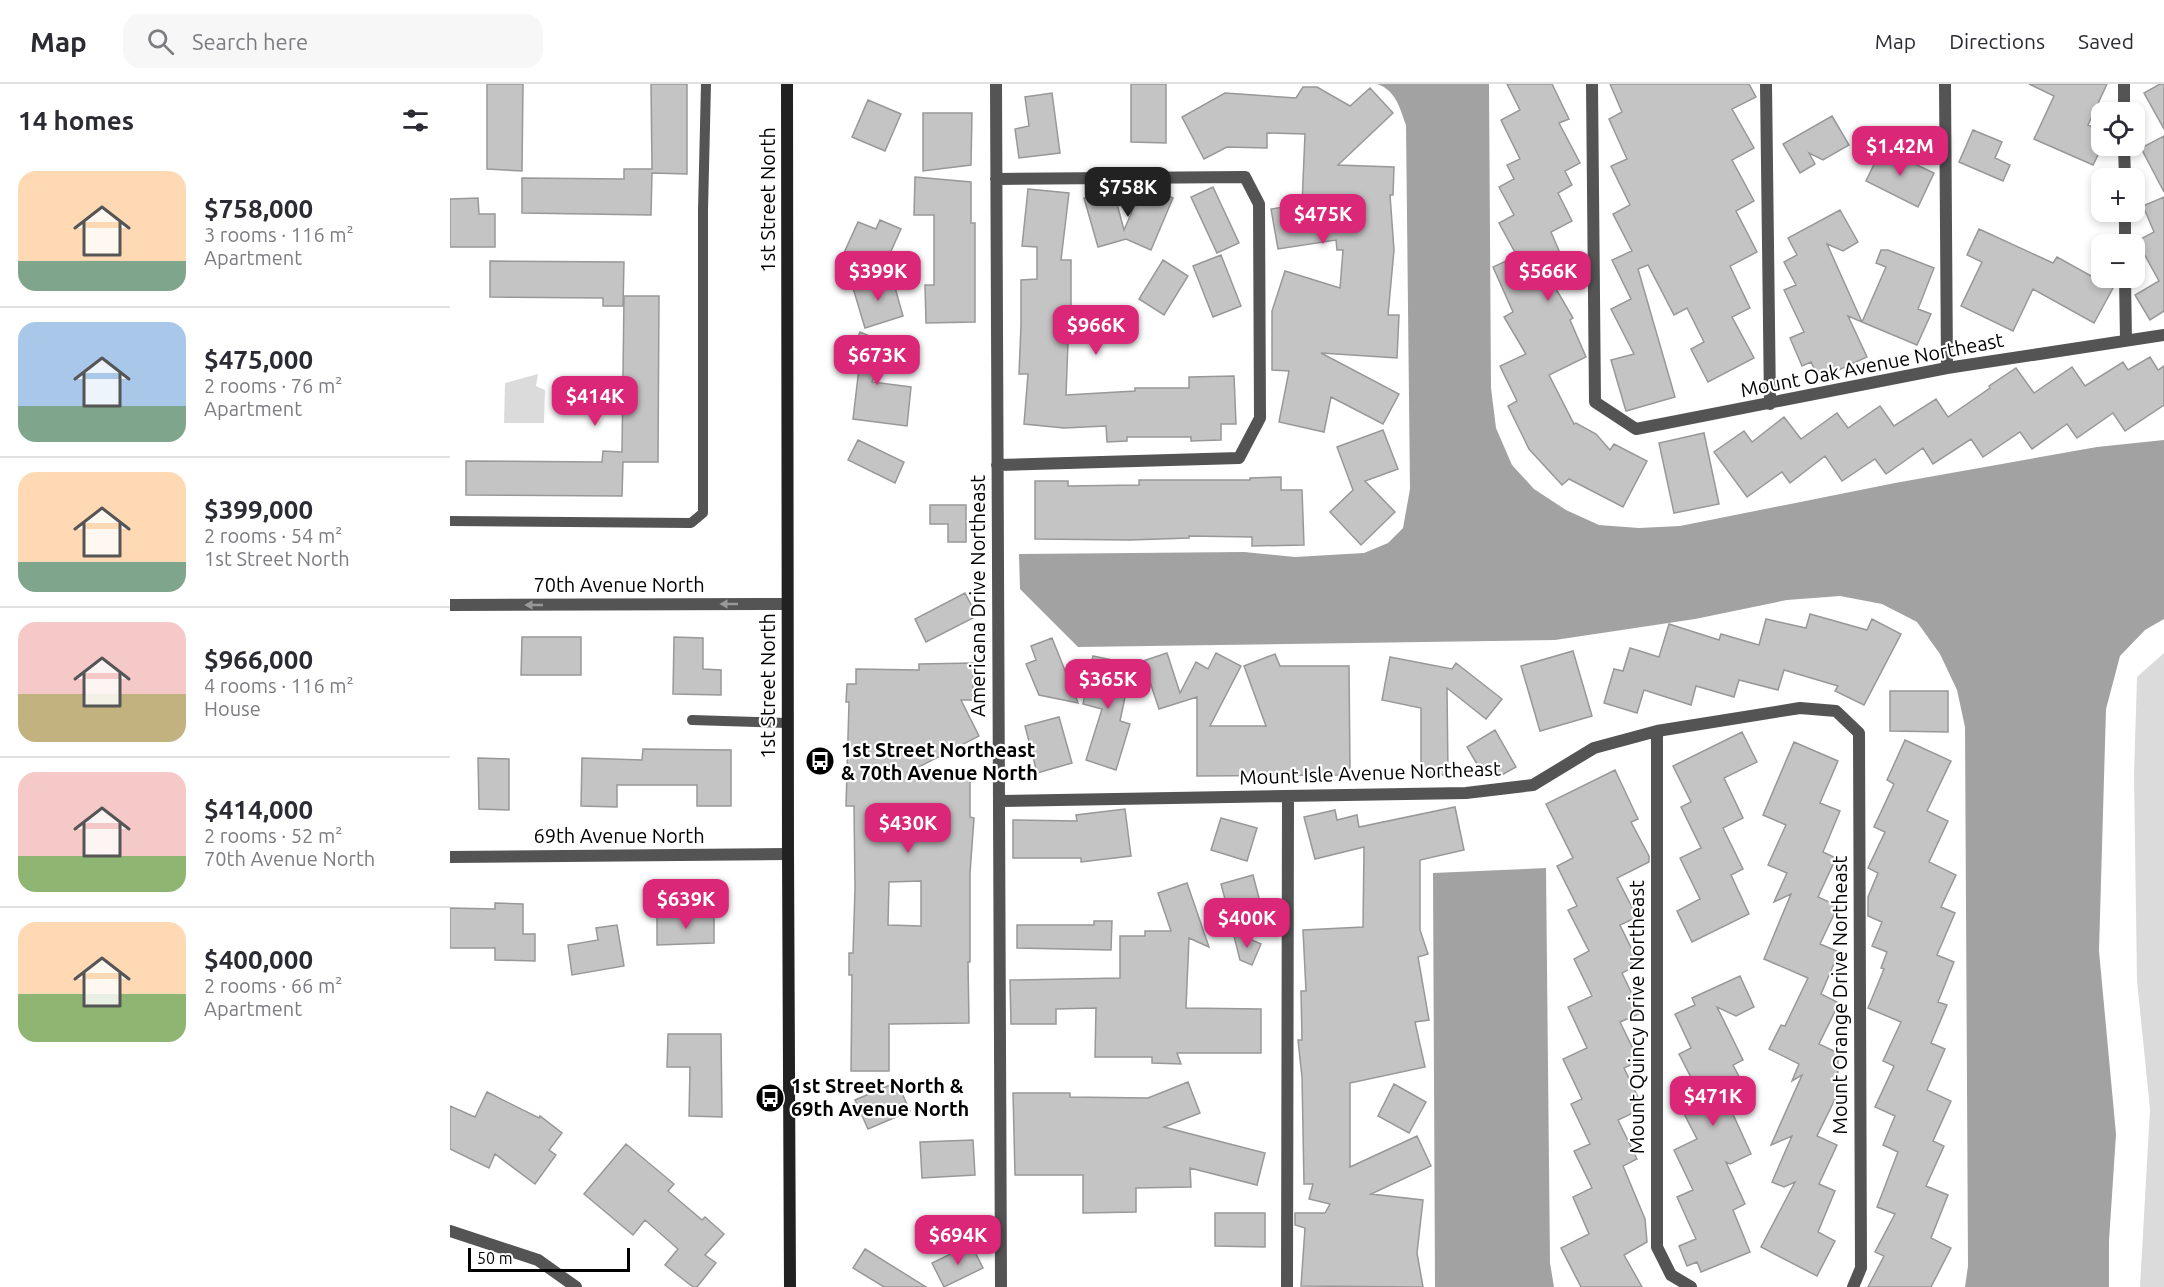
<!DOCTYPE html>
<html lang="en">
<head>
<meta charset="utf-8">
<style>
  :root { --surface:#fff; --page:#f7f7f7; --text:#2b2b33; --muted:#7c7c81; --line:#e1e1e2; --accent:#db2777 }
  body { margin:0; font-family:Ubuntu,sans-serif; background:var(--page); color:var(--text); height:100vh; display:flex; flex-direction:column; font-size:22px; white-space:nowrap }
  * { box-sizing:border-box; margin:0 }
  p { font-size:20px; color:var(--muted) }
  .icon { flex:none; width:33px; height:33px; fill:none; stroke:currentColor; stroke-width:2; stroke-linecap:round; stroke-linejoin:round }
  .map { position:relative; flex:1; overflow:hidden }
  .panel { display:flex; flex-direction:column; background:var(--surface); width:450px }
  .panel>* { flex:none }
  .controls { position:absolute; left:1641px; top:18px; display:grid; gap:12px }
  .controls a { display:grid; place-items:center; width:54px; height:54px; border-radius:12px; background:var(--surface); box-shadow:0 3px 9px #0003; font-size:30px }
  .scale { position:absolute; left:18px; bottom:15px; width:162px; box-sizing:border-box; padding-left:6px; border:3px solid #000; border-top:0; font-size:16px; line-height:21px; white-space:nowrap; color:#000; -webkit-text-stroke:4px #fff; paint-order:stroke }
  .price { position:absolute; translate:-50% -51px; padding:0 14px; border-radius:12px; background:var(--accent); color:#fff; font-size:20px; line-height:39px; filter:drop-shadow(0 2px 3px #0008) }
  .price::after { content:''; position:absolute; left:50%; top:36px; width:18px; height:14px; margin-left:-9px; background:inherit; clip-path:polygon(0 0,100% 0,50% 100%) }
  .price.active { background:#222; color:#fff }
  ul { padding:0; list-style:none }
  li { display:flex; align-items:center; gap:18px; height:150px; padding:0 18px }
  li+li { border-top:2px solid var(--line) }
  li span { display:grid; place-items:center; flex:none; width:168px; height:120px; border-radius:18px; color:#555 }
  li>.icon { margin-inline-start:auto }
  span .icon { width:72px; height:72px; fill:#fffc; stroke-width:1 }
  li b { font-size:26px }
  h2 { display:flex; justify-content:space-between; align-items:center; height:72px; padding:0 18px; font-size:26px }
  header { display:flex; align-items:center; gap:36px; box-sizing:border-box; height:84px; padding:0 30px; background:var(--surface); border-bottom:2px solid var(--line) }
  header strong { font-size:28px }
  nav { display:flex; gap:33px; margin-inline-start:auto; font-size:21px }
  .search { width:420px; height:54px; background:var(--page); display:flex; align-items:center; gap:15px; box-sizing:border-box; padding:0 21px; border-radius:18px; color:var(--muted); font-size:22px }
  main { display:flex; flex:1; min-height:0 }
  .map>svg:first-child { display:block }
  .green { fill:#dbdbdb }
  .water { fill:#a2a2a2 }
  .building { fill:#c4c4c4; stroke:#989898; stroke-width:1.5; fill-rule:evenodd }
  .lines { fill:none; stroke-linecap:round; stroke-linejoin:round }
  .lane { stroke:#545454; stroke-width:10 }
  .street { stroke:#545454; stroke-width:12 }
  .secondary { stroke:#212121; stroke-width:12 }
  .oneway { fill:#989898 }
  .labels { text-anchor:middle; stroke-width:4.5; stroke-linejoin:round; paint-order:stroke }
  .street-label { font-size:20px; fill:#000; stroke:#fff }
  .poi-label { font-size:20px; font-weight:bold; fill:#000; stroke:#fff; text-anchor:start }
</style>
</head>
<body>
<header>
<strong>Map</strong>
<div class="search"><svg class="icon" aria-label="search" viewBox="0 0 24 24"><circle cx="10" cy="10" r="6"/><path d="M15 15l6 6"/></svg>Search here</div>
<nav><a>Map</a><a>Directions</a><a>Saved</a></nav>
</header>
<main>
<section class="panel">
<h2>14 homes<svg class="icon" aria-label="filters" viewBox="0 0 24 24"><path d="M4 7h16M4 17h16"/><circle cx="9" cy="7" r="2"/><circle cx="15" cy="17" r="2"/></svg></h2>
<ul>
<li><span style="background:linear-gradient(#ffd9b3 75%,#7fa58c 0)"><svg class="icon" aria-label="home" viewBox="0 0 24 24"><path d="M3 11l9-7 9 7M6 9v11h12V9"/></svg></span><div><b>$758,000</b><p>3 rooms · 116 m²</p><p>Apartment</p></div></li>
<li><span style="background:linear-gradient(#a9c7e8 70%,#7fa58c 0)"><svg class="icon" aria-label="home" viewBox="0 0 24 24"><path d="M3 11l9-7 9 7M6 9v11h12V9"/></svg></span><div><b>$475,000</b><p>2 rooms · 76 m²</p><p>Apartment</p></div></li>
<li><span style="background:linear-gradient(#ffd9b3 75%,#7fa58c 0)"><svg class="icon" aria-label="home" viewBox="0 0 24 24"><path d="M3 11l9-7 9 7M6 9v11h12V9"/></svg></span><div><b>$399,000</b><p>2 rooms · 54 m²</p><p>1st Street North</p></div></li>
<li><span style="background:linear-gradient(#f6c9c9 60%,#c2b280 0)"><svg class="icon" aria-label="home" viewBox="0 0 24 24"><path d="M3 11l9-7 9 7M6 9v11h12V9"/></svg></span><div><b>$966,000</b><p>4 rooms · 116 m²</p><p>House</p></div></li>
<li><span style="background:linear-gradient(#f6c9c9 70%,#8fb573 0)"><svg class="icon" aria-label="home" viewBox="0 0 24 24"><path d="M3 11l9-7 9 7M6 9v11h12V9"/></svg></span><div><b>$414,000</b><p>2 rooms · 52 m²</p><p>70th Avenue North</p></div></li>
<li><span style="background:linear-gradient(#ffd9b3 60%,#8fb573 0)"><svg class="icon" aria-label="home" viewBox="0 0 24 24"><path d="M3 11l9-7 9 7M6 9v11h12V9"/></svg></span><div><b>$400,000</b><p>2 rooms · 66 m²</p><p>Apartment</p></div></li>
</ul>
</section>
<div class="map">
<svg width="1714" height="1203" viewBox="0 0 1714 1203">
  <rect width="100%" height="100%" fill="#fff"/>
  <!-- green -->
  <path class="green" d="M88,290L86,302L95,306L94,339H54L55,299Z
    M1714,569V1203H1690L1700,1025L1687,897L1684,691L1687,593Z"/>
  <!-- water -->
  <path class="water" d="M927,0H1039L1041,304L1046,344L1062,381L1084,405L1116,426L1149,441L1189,444L1230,442L1445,399L1647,363L1714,356V535L1695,546L1670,572L1656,625L1649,867L1666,1050L1659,1157V1203H1515L1518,1182L1515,643L1507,606L1490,570L1467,538L1432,520L1390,512L1337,516L1245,535L1105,556L628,563L570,505L569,470L794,468L845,473L914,469L938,459L953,444L960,405L956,41C950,25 946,6 927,0Z
    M1096,784L1100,1179L1104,1203H985L983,789Z"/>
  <!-- building -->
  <path class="building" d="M37,0H73L72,87L37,85Z
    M201,0H237V90L202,89L201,131L72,129V94L174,95V85H202Z
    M681,0H716V59L681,58Z
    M1057,0H1102L1119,35L1109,39L1130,79L1115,87L1122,101L1108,109L1122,137L1101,148L1119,190L1102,198L1123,234L1120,236L1136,273L1099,291L1124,340L1126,339L1146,350L1160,366L1164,360L1197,377L1173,423L1119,395L1112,401L1079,365L1058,322L1067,317L1050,282L1076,270L1054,233L1063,228L1043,183L1067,172L1049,139L1064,131L1049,103L1064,95L1057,81L1070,75L1051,36L1070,26Z
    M1160,0H1299L1306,13L1282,25L1304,64L1282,76L1304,117L1286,127L1307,168L1280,182L1300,224L1282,233L1304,274L1258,298L1241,265L1254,258L1237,224L1224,231L1198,181L1188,185L1225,313L1176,327L1161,276L1184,270L1161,225L1181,215L1162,176L1182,167L1163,130L1180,121L1161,82L1177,75L1159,35L1172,28Z
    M1579,0H1657L1638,41L1652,47V63L1643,81L1584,55L1604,12Z
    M1710,0H1714V45L1694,9Z
    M853,3H867L900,22L920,4L943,29L888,81L944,83L943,111H940L944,166L938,231H949L947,274L871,269L949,310L933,340L881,313L874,348L829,338L839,287L822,286V227L835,187L890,204L893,166H887L886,156L828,165L821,125L852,120L855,50L817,49V64L777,63L754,75L732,33L775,9L846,14Z
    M602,9L610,69L569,74L565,45L579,42L575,13Z
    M418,16L451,30L435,67L402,53Z
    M473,29H522L521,81L473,87Z
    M1382,32L1399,61L1373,76L1359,69L1365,80L1350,89L1333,60Z
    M1523,46L1552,58L1545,74L1560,81L1553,97L1509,78Z
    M1714,52V108L1691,64Z
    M1432,64L1484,89L1468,123L1416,97Z
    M465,93L521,98V139H525V238L476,239L475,201H484V131H464Z
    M693,102L723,114L701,166L676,155L648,163L634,114L663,105L674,146Z
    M763,103L789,159L767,169L741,113Z
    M578,105L619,109L611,176H621V232H619L616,311L685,307V304H739V293L784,292L786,340H771V356L741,357V353H677V357L657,358L656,342L614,344L574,340L578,290H569L571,241V196L587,195V163L572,162Z
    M1714,113V227L1700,236L1685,211L1709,197L1687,157L1704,148L1693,122Z
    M28,114L29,130H45V163H0V115Z
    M1390,126L1408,158L1393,167L1377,160L1412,238L1398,232L1417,273L1369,295L1361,278L1352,282L1340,254L1354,248L1334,206L1346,201L1334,178L1347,171L1338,154Z
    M430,136L451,145L437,176L442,191L394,169L408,138L426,145Z
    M1529,145L1603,179L1607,173L1663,204L1644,239L1583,205L1563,247L1511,222L1532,178L1517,171Z
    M1431,166H1438L1484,184L1468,225L1481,230L1467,261L1412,238L1436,183L1426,179Z
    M771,171L791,222L763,233L743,182Z
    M713,176L738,192L714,231L689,215Z
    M40,177L174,178L173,222H153V214L40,213Z
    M442,193L453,232L415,244L403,204Z
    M174,212H209L208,378H173L172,412L16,411V377L152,378L153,367L172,368Z
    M410,248L438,260L422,298L461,303L457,342L403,335L409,284L397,278Z
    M1700,273L1708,286L1714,282V321L1675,347L1663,329L1627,354L1617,340L1582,365L1570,348L1533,373L1521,355L1483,380L1473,364L1436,390L1425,375L1392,397L1375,372L1340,399L1332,388L1297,413L1264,368L1294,347L1302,358L1334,333L1351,355L1387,329L1398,344L1430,322L1444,342L1486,315L1498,333L1540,304L1539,302L1566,284L1584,309L1622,283L1635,302L1673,278L1678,286Z
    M933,346L948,385L915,397L945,428L911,461L880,428L903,406L887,363Z
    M1254,349L1269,420L1224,429L1209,359Z
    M408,356L454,378L445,399L398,376Z
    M831,393V406H852L854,461L802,462V453L739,452V454L680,456L585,455V397H618V402L689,401V396H800V394Z
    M480,421H516V458H498V440H480Z
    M515,509L527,532L476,558L465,535Z
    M1360,530L1417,546L1422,535L1451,550L1414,621L1385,607L1388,602L1334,586L1328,606L1289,596L1284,613L1246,602L1241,621L1194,606L1187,629L1154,619L1164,585L1173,587L1180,564L1209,573L1219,540L1269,556L1271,550L1309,561L1316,535L1356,544Z
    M72,553H131V591H71Z
    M224,553L253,554V585L271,586V611L223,610Z
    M602,554L628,619L589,611L576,580L586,576L581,562Z
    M1123,567L1142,632L1090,647L1071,582Z
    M717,569L730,609L746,578L758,585L766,569L791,582L760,642H816L794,582L825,570L830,582H899L900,686H893V691L747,692V613L709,625L693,577Z
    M643,572L682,580L670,637L680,640L666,686L636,676L652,625L633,620Z
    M940,573L1002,585L1006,579L1052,615L1036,635L997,604L998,691H971V624L932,616Z
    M523,579V616H511L529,652L457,689H520V733L524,734L520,789V878H518L519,939L439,940V987H401L402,891H399V869H403L405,805L404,722H396L399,618H396L397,600H406V585L469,586V580ZM471,797V842L438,841L439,798Z
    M1440,607H1498V648L1440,647Z
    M609,633L622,679L587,689L575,642Z
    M1045,646L1066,683L1050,692H1034L1017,663Z
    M1292,648L1307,678L1274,694L1293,734L1273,744L1293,785L1281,791L1299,830L1242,858L1227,827L1250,815L1230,774L1251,764L1231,723L1241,718L1223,682Z
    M1455,656L1501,677L1477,727L1498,737L1479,778L1506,791L1491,823L1505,829L1487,871L1504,878L1488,918L1497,921L1481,959L1495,965L1477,1006L1501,1017L1483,1057L1494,1062L1476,1102L1498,1111L1481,1154L1501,1164L1481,1203H1418L1434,1172L1425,1168L1445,1130L1427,1123L1448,1068L1433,1061L1445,1032L1425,1023L1444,982L1433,977L1451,938L1418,924L1434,885L1431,884L1437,868L1422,862L1432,838L1418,832V813L1428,789L1418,784L1435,748L1424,743L1444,700L1437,696Z
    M1344,658L1388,677L1370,719L1390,727L1373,768L1386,774L1368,813L1388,822L1370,860L1389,868L1371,910L1389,919L1369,960L1388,969V1009L1367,1052L1387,1061L1369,1100L1385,1107L1368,1148L1385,1157L1367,1192L1311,1163L1345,1098L1334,1103L1322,1098L1342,1052L1321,1061L1352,991L1342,997L1349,980L1319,965L1331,941L1335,942L1358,894L1314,875L1341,810L1324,818L1337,789L1318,781L1336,741L1313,731Z
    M193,665L281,666V722H247V701H167V723L131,722L132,674L192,676Z
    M28,674L59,675V726L29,725Z
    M1165,686L1188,735L1181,738L1199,772V778L1167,794L1187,833L1170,841L1189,880L1172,889L1191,929L1170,938L1189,977L1174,984L1188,1013L1189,1026L1168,1036L1187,1075L1173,1082L1195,1135L1197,1158L1174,1171L1192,1203H1131L1111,1164L1139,1150L1123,1113L1142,1104L1124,1067L1140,1060L1121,1020L1132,1015L1113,975L1137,964L1118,923L1142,912L1124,875L1139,867L1118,826L1127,822L1107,782L1123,774L1096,720Z
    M1005,723L1014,766L970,776V846L978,870L968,873L979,936L965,938L975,983L900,999V1083L967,1052L981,1082L921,1110L973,1116L967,1169L973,1203L851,1202L855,1144L845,1141V1129H875L880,1120L859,1115L863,1100H854L852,993L848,956H852L851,907H856L853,846L913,843L914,763L865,775L854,733L885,726L887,736L907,731L909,743Z
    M675,725L681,772L631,778V774H563V736L627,737L626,731Z
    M771,734L807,744L797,777L761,766Z
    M803,791L811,822L779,830L771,800Z
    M737,799L759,863L739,854L736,924L811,925V969H727L731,980L702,979V973H645L646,924L606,925V940H561L560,896L670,894V852H695V847H721L708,809Z
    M45,819L73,820V850H85V877L45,876V864H0V824L45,825Z
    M264,830V859L207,861V832Z
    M644,837H662L661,866L567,864V841H644Z
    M167,841L174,882L122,891L118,861L148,856L146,844Z
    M783,848L811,860L802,881L790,876Z
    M1290,892L1304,923L1286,932L1267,923L1293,976L1283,981L1302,1017L1282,1028L1301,1070L1280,1080L1276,1078L1295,1120L1283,1126L1300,1168L1251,1188L1247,1178L1237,1182L1229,1162L1246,1155L1227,1113L1243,1106L1224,1066L1247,1055L1229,1020L1249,1009L1229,970L1241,964L1225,930L1245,921L1242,914Z
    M218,950H271L272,1033L239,1032L240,983H217Z
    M447,998L460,1027L418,1045L405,1016Z
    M738,998L750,1029L714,1043L815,1069L807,1101L740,1084L741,1103L686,1104V1128L633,1129V1091H565L563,1009H620V1013L698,1014Z
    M944,1000L976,1018L959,1049L928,1032Z
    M37,1008L89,1034L90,1032L112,1049L99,1066L106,1071L85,1100L45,1070L39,1084L0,1065V1022L25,1033Z
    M523,1056L525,1091L472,1094L470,1058Z
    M176,1060L224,1100L218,1107L252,1136L255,1133L274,1150L255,1171L266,1179L247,1203H243L215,1181L228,1165L195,1136L183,1151L134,1110Z
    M765,1129H815V1163L765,1162Z
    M521,1160L533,1184L494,1203L482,1179Z
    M415,1165L476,1203H434L403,1184Z"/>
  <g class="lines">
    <!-- lane -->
    <path class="lane" d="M0,437L241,439L253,429V126L256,0
      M242,636L338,639"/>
    <!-- street -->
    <path class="street" d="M546,0L551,1203
      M1142,0L1145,318L1186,345L1497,284L1714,251
      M1316,0L1320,320
      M1495,0L1497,284
      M1674,0V28
      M1674,62L1675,94
      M546,95L795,93L809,120L810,334L789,374L547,381
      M1675,128V160
      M1675,194L1676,256
      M0,521L337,520
      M1207,647V1163L1221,1191L1241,1203
      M549,717L1016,709L1083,701L1144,664L1207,647L1350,624L1386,627L1409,649L1411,1184L1403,1203
      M0,773L338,770
      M0,1147L88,1176L126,1203
      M837,1203L838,713"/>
    <!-- secondary -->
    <path class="secondary" d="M337,0L338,770L340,1203"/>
  </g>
  <!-- one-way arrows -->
  <defs><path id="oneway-solid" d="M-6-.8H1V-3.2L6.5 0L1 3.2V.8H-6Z" transform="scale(1.5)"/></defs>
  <g class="oneway">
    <use href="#oneway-solid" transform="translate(279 520) rotate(180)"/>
    <use href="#oneway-solid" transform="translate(84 521) rotate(180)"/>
  </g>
  <!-- icons -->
  <defs>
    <g id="bus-disc" transform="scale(1.5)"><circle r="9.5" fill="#000" stroke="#fff"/><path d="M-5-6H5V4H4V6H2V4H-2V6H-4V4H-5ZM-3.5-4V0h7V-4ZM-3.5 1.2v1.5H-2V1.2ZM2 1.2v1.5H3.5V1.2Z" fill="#fff"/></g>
  </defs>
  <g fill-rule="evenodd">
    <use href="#bus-disc" x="370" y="677"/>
    <use href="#bus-disc" x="320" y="1014"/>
  </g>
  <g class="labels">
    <!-- street labels -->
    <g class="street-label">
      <text transform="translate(318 116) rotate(-90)" y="7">1st Street North</text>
      <text transform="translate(1422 281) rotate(-11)" y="7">Mount Oak Avenue Northeast</text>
      <text x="169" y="508">70th Avenue North</text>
      <text transform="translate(528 512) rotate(-90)" y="7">Americana Drive Northeast</text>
      <text transform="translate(318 602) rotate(-90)" y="7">1st Street North</text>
      <text transform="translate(920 689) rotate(-2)" y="7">Mount Isle Avenue Northeast</text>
      <text x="169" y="759">69th Avenue North</text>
      <text transform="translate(1390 911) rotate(-90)" y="7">Mount Orange Drive Northeast</text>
      <text transform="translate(1187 933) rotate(-90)" y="7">Mount Quincy Drive Northeast</text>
    </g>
    <!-- poi labels -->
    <g class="poi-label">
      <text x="391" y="673">1st Street Northeast<tspan x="391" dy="23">&amp; 70th Avenue North</tspan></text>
      <text x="341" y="1009">1st Street North &amp;<tspan x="341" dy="23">69th Avenue North</tspan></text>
    </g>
  </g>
</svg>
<div class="controls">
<a><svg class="icon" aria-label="locate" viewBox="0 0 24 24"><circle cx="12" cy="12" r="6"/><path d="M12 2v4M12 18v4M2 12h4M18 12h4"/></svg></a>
<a>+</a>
<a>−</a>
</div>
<div class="scale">50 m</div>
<b class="price" style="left:1450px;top:93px">$1.42M</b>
<b class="price active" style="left:678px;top:134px">$758K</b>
<b class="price" style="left:873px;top:161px">$475K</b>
<b class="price" style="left:428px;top:218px">$399K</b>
<b class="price" style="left:1098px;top:218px">$566K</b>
<b class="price" style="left:646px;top:272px">$966K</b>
<b class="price" style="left:427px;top:302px">$673K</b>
<b class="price" style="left:145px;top:343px">$414K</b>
<b class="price" style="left:658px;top:626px">$365K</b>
<b class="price" style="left:458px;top:770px">$430K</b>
<b class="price" style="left:236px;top:846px">$639K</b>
<b class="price" style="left:797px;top:865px">$400K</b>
<b class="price" style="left:1263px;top:1043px">$471K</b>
<b class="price" style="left:508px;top:1182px">$694K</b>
</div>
</main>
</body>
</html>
